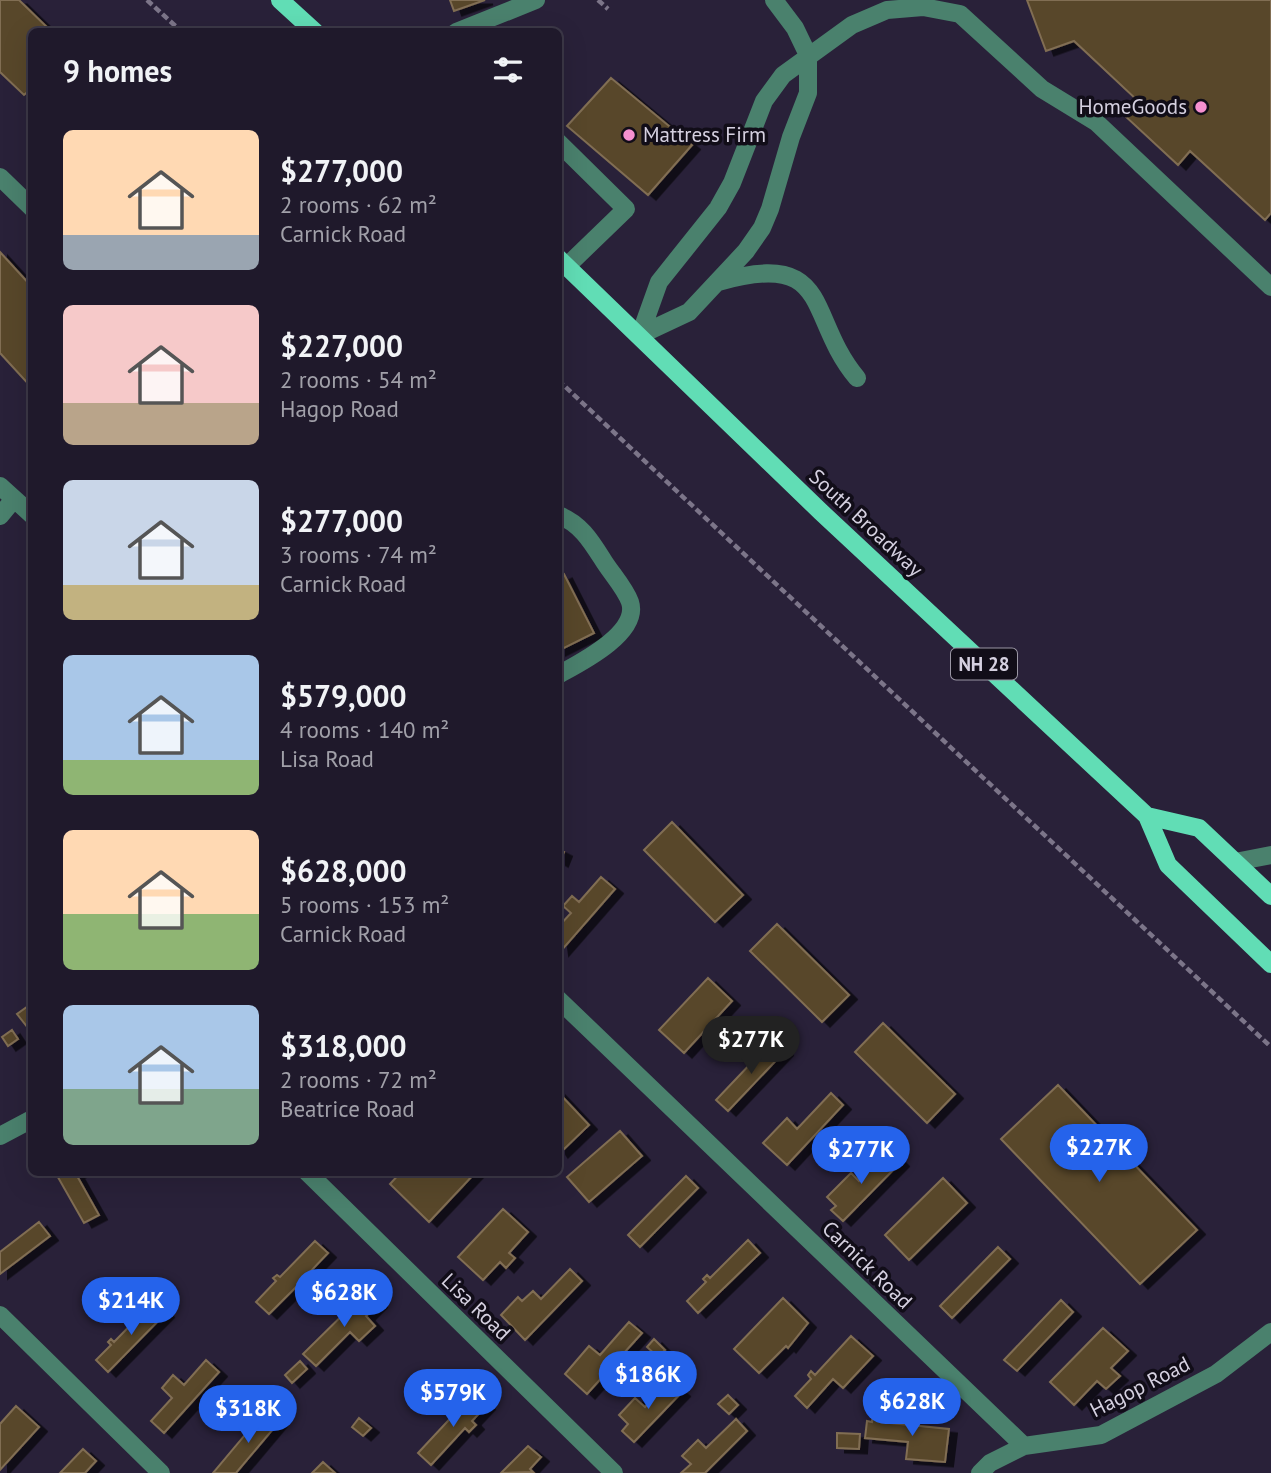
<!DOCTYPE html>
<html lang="en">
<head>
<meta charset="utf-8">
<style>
  :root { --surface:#1f192b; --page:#2c2637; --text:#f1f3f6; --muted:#a1a0a9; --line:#3c3847; --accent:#2563eb }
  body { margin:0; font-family:"PT Sans",sans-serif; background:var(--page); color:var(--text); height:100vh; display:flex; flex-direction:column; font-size:26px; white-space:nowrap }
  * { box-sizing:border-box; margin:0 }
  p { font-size:23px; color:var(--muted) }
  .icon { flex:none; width:38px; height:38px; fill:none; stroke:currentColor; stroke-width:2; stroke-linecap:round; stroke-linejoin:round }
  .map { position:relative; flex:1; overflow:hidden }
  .panel { position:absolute; left:28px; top:28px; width:534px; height:1148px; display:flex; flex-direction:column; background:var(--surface); border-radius:10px; box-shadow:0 7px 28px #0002,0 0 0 2px var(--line) }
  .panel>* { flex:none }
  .price { position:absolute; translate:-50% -60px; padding:0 16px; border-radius:24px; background:var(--accent); color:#fff; font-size:23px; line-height:46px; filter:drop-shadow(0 2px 4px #0008) }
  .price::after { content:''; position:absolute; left:50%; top:42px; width:21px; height:16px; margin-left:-10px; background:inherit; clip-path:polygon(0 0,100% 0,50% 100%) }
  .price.selected { background:#222; color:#fff }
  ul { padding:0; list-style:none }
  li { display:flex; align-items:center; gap:21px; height:175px; padding:0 35px }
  li span { display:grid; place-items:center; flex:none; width:196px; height:140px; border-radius:10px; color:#555 }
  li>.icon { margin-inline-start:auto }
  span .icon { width:84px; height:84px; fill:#fffc; stroke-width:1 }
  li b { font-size:30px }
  h2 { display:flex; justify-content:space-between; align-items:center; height:84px; padding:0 35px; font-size:30px }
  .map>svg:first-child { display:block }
  .building { fill:#58462c; stroke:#816e53; stroke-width:2; filter:url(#shadow) }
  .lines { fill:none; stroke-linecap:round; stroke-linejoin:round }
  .path { stroke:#7c7589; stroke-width:4.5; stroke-dasharray:7 3.5; stroke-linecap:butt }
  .minor { stroke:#4a816d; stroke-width:18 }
  .major { stroke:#61ddb5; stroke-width:18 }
  .poi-dot { fill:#f690d0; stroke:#110d18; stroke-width:2.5 }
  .labels { text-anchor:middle; stroke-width:7; stroke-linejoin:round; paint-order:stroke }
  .shield { fill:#110d18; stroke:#9a96a4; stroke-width:2 }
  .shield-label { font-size:19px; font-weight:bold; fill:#d5d0e0 }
  .poi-label { font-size:21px; fill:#d5d0e0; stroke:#110d18; text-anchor:end }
  .street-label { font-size:21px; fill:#d5d0e0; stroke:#110d18 }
</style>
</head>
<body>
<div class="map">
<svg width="1271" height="1473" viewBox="0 0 1271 1473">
  <defs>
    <filter id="shadow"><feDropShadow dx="8" dy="4.5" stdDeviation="0" flood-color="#0009"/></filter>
  </defs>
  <rect width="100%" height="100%" fill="#292139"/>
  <!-- building -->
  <path class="building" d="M0,0H19L52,32H32V88L24,95L0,72Z
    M450,0H485L454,11Z
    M1027,0H1271V213L1265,220L1190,151L1178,165L1124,115L1137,100L1074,41L1046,51Z
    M611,78L692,145L648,195L567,126Z
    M0,252L32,287V388L0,353Z
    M564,574L594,633L558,651V577Z
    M672,822L743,895L715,922L644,850Z
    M558,849L564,852L560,862L558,861Z
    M601,877L615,889L561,951L558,927L571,913L563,906L572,896L579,902Z
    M777,924L849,995L822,1022L750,951Z
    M708,978L732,1001L684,1053L659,1030Z
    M31,1004H32V1033L17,1014Z
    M883,1023L955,1094L927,1123L855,1052Z
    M12,1030L18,1039L8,1046L2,1037Z
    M773,1040L785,1051L728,1111L716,1100Z
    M1058,1085L1197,1230L1140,1284L1001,1139Z
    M558,1092L589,1125L560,1153L558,1150Z
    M831,1093L843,1105L787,1165L763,1143L787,1118L797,1129Z
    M620,1131L642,1156L589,1202L567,1177Z
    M889,1150L901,1162L843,1221L831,1210L836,1206L827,1197L851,1173L859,1181Z
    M55,1172H79L76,1174L99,1215L84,1223Z
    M401,1172L429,1173L476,1172L429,1222L390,1184Z
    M686,1176L698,1188L640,1247L628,1235Z
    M943,1178L967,1203L909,1260L885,1235Z
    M503,1209L528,1232L509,1253L515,1258L506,1268L500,1262L483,1280L458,1257Z
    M39,1222L50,1236L0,1274V1252Z
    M748,1240L760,1253L698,1313L687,1301L706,1282L703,1279L707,1275L710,1278Z
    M315,1241L328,1253L309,1273L316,1281L307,1291L299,1284L269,1314L256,1302L276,1281L273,1278L277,1275L280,1277Z
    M998,1247L1010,1259L952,1318L940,1306Z
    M570,1269L582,1281L525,1340L501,1315L518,1297L522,1301L533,1291L541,1299Z
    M367,1291L379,1303L366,1316L375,1326L359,1341L350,1332L316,1366L303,1354Z
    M783,1298L808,1323L788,1348L786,1346L759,1373L734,1349Z
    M1061,1300L1073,1312L1017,1371L1004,1360Z
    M154,1301L166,1313L108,1372L96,1360L111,1345L108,1342L111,1339L114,1342Z
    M629,1322L642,1333L587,1394L565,1374L589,1346L600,1355Z
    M1103,1328L1128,1351L1111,1368L1120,1376L1106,1389L1097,1381L1074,1405L1050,1382Z
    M851,1336L873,1356L843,1388L833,1379L807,1408L795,1396L811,1379L808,1375L811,1371L815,1375Z
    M654,1339L665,1350L658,1357L647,1347Z
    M206,1360L219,1372L164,1433L151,1421L172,1398L162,1388L173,1375L184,1385Z
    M300,1361L307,1369L292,1383L285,1375Z
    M669,1381L682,1392L634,1442L622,1431L628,1424L619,1415L635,1398L645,1407Z
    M474,1393L487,1405L472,1421L476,1425L469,1432L465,1428L431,1465L418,1453Z
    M728,1395L738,1405L729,1414L718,1404Z
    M16,1406L39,1427L0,1470V1424Z
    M265,1411L279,1422L236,1473H213Z
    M873,1412L882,1413L881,1422L949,1429L945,1462L906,1459L908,1442L865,1438L867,1421L872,1422Z
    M359,1418L371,1428L363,1436L352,1427Z
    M736,1419L747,1431L705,1473H681L691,1464L682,1456L698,1440L706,1448Z
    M837,1433L860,1434L859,1449L837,1448Z
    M528,1446L541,1457L530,1469L533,1472L501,1473Z
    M83,1449L96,1461L85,1473H60Z
    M323,1462L335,1473H312Z"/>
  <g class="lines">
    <!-- path -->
    <path class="path" d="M147,0L182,32
      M598,0L608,9
      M558,380L1271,1047"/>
    <!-- minor -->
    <path class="minor" d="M456,32L536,0
      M558,142L626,209L567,266
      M0,177L32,208
      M718,282C834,249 805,316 857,378
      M640,335L659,282L718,208L732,183L764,101L783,75L852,25L887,10L923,7L960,14L1042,89L1096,122L1271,287
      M640,335L689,312L746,251L762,228L770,209L791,137L808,93V55L795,28L774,0
      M0,486L32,515
      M558,515C580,523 591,541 603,560C611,573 625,588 630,602C640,633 580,663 558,675
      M0,516L14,499
      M1235,862L1271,855
      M558,999L1024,1446
      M0,1136L32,1119
      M307,1172L614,1473
      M0,1315L161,1473
      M980,1473L990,1463L1024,1446L1101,1435L1216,1374L1271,1332"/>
    <!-- major -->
    <path class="major" d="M280,0L315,32
      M558,258L821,512L1147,816L1168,865L1271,964
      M1147,816L1199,828L1271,896"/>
  </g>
  <!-- markers -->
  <g class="poi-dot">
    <circle cx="1201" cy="107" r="7"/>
    <circle cx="629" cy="135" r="7"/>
  </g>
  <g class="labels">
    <!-- shield labels -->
    <rect class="shield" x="951" y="648.5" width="66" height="31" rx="5"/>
    <g class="shield-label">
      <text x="984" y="671">NH 28</text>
    </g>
    <!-- poi labels -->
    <g class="poi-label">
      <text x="1187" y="114">HomeGoods</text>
      <text x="643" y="142" text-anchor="start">Mattress Firm</text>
    </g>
    <!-- street labels -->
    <g class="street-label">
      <text transform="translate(866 523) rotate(43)" y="7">South Broadway</text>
      <text transform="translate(867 1265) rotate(44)" y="7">Carnick Road</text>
      <text transform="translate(476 1307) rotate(44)" y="7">Lisa Road</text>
      <text transform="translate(1140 1387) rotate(-27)" y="7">Hagop Road</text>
    </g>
  </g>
</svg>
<b class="price selected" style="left:751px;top:1076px">$277K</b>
<b class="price" style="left:1099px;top:1184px">$227K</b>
<b class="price" style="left:861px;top:1186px">$277K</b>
<b class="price" style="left:344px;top:1329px">$628K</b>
<b class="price" style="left:131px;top:1337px">$214K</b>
<b class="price" style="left:648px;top:1411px">$186K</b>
<b class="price" style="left:453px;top:1429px">$579K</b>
<b class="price" style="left:912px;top:1438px">$628K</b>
<b class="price" style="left:248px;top:1445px">$318K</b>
<section class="panel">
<h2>9 homes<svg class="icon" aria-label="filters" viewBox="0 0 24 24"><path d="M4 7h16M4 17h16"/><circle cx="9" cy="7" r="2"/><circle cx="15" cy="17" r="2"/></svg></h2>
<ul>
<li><span style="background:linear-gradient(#ffd9b3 75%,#9aa5b1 0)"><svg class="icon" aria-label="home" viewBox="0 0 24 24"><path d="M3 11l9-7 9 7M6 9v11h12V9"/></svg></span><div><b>$277,000</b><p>2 rooms · 62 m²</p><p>Carnick Road</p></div></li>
<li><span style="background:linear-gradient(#f6c9c9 70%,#b9a48a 0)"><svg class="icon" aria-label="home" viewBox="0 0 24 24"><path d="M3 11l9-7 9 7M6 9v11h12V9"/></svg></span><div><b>$227,000</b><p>2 rooms · 54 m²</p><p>Hagop Road</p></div></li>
<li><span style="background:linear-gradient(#c9d6e8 75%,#c2b280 0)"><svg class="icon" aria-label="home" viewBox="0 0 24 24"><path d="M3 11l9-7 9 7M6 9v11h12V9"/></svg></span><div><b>$277,000</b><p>3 rooms · 74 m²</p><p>Carnick Road</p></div></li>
<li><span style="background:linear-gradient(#a9c7e8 75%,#8fb573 0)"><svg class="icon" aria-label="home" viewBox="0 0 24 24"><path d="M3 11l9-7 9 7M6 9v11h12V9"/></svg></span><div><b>$579,000</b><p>4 rooms · 140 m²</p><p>Lisa Road</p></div></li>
<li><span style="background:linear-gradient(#ffd9b3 60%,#8fb573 0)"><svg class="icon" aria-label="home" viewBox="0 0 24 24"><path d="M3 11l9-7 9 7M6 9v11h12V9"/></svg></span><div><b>$628,000</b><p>5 rooms · 153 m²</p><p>Carnick Road</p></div></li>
<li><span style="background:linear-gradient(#a9c7e8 60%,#7fa58c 0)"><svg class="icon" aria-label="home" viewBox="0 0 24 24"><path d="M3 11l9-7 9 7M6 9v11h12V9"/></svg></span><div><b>$318,000</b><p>2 rooms · 72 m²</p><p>Beatrice Road</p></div></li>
</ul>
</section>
</div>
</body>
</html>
